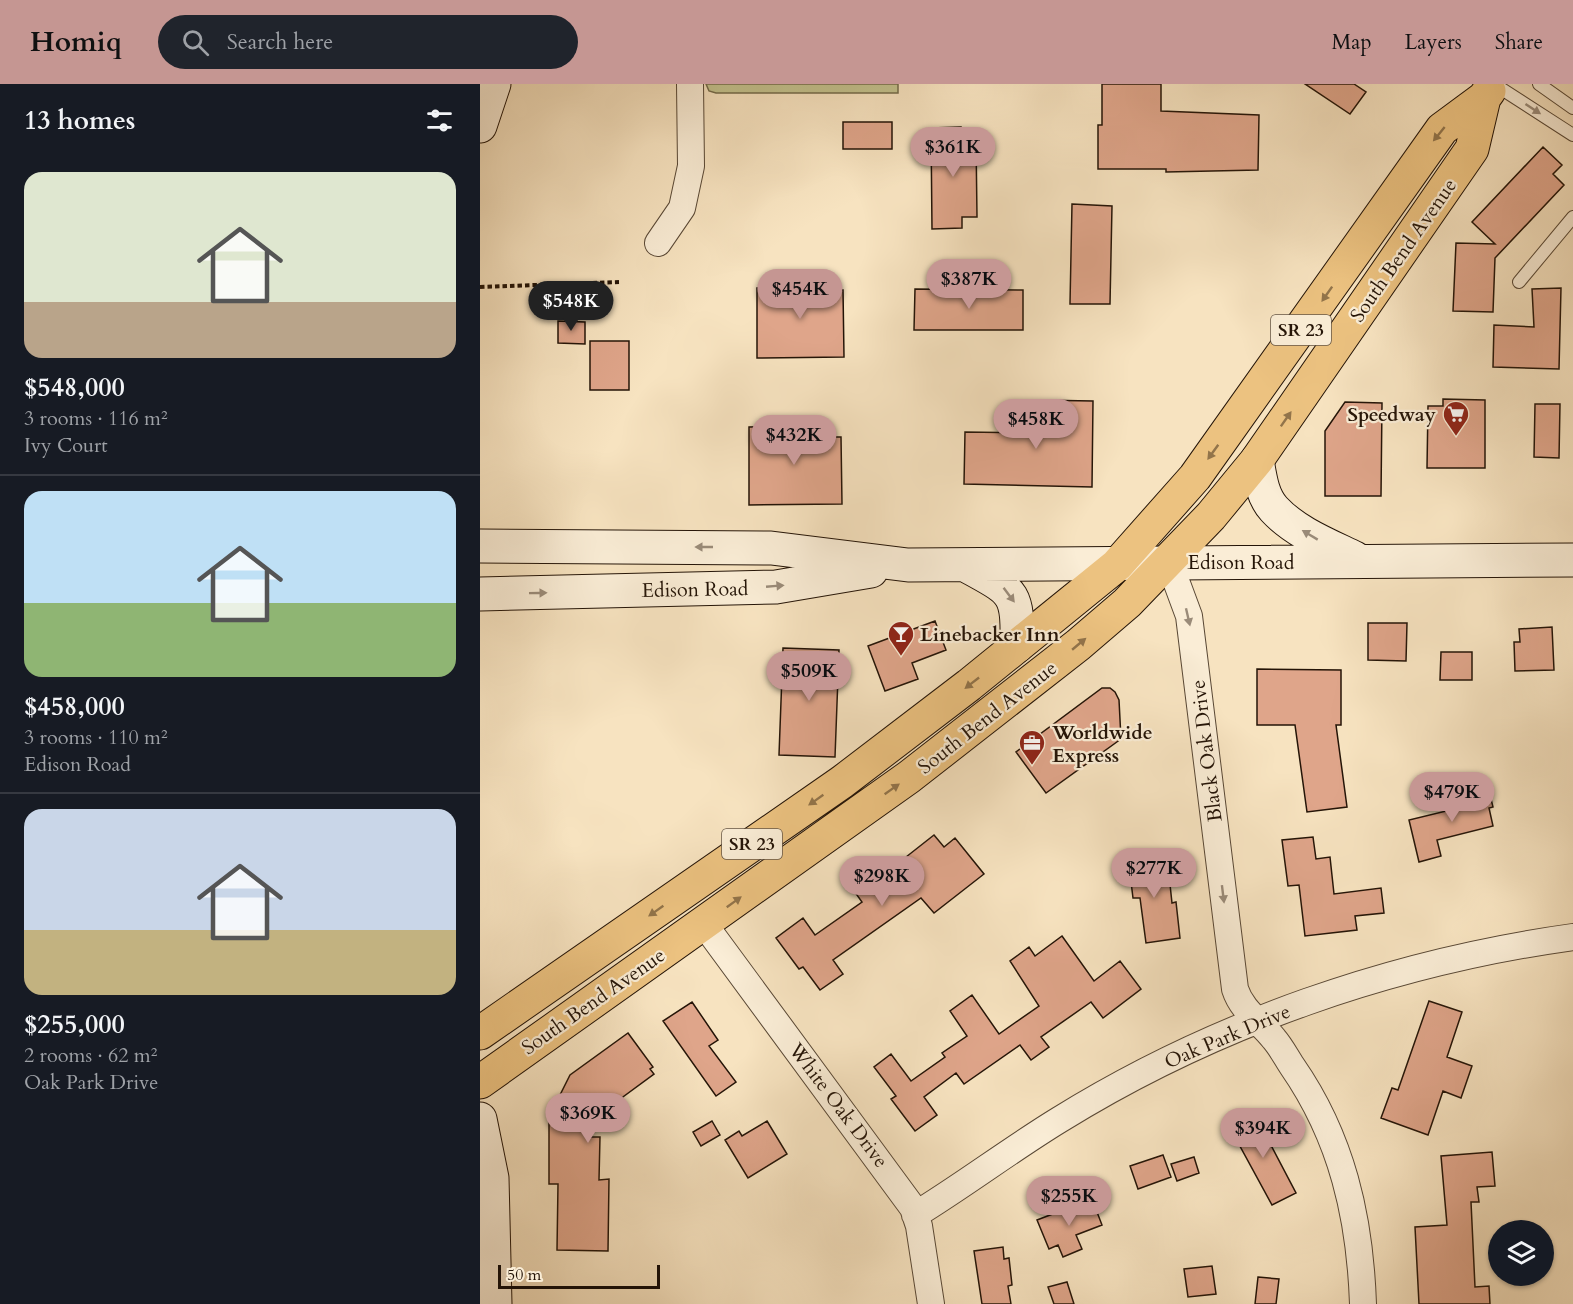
<!DOCTYPE html>
<html lang="en">
<head>
<meta charset="utf-8">
<style>
  :root { --surface:#171b24; --page:#20242c; --text:#f1f3f6; --muted:#9ea1a6; --line:#363941; --accent:#c59692 }
  body { margin:0; font-family:Cardo,serif; background:var(--page); color:var(--text); height:100vh; display:flex; flex-direction:column; font-size:22px; white-space:nowrap }
  * { box-sizing:border-box; margin:0 }
  p { font-size:20px; color:var(--muted) }
  .icon { flex:none; width:33px; height:33px; fill:none; stroke:currentColor; stroke-width:2; stroke-linecap:round; stroke-linejoin:round }
  .map { position:relative; flex:1; overflow:hidden }
  .side { display:flex; flex-direction:column; background:var(--surface); width:480px }
  .side>* { flex:none }
  .tools { position:absolute; left:1008px; top:1136px; display:grid; gap:12px }
  .tools a { display:grid; place-items:center; width:66px; height:66px; border-radius:50%; background:var(--surface); box-shadow:0 2px 4px #0004; font-size:30px }
  .scale { position:absolute; left:18px; bottom:15px; width:162px; box-sizing:border-box; padding-left:6px; border:3px solid #241407; border-top:0; font-size:16px; line-height:21px; white-space:nowrap; color:#241407; -webkit-text-stroke:4px #faedd6; paint-order:stroke }
  .price { position:absolute; translate:-50% -51px; padding:0 14px; border-radius:21px; background:var(--accent); color:#111; font-size:20px; line-height:39px; filter:drop-shadow(0 2px 3px #0008) }
  .price::after { content:''; position:absolute; left:50%; top:36px; width:18px; height:14px; margin-left:-9px; background:inherit; clip-path:polygon(0 0,100% 0,50% 100%) }
  .price.active { background:#222; color:#fff }
  ul { padding:0; list-style:none }
  li { display:grid; align-content:center; gap:12px; height:318px; padding:0 24px }
  li+li { border-top:2px solid var(--line) }
  li span { display:grid; place-items:center; height:186px; border-radius:18px; color:#555 }
  li>.icon { margin-inline-start:auto }
  span .icon { width:108px; height:108px; fill:#fffc; stroke-width:1 }
  li b { font-size:26px }
  h2 { display:flex; justify-content:space-between; align-items:center; height:72px; padding:0 24px; font-size:26px }
  header { display:flex; align-items:center; gap:36px; box-sizing:border-box; height:84px; padding:0 30px; background:var(--accent); color:#111 }
  header strong { font-size:28px }
  nav { display:flex; gap:33px; margin-inline-start:auto; font-size:21px }
  .search { width:420px; height:54px; background:var(--page); display:flex; align-items:center; gap:15px; box-sizing:border-box; padding:0 21px; border-radius:33px; color:var(--muted); font-size:22px }
  main { display:flex; flex:1; min-height:0 }
  .map>svg:first-child { display:block }
  .green { fill:#c3c28e; stroke:#746b4a; stroke-width:1.5 }
  .building { fill:#dfa58a; stroke:#241407; stroke-width:1.5 }
  .lines { fill:none; stroke-linecap:round; stroke-linejoin:round }
  .lane-casing { stroke:#594835; stroke-width:14 }
  .street-casing { stroke:#594835; stroke-width:28 }
  .secondary-casing { stroke:#241407; stroke-width:35 }
  .primary-casing { stroke:#241407; stroke-width:35 }
  .path { stroke:#241407; stroke-width:4; stroke-dasharray:4.5 3; stroke-linecap:butt }
  .lane { stroke:#faedd6; stroke-width:12 }
  .street { stroke:#faedd6; stroke-width:26 }
  .secondary { stroke:#faedd6; stroke-width:33 }
  .primary { stroke:#ecc280; stroke-width:33 }
  .oneway { fill:#9a8b79 }
  .oneway2 { fill:#92744a }
  .labels { text-anchor:middle; stroke-width:4.5; stroke-linejoin:round; paint-order:stroke }
  .shield { fill:#faedd6; stroke:#645545; stroke-width:1.5 }
  .shield-label { font-size:18px; font-weight:bold; fill:#241407 }
  .street-label { font-size:20px; fill:#241407; stroke:#faedd6 }
  .poi-label { font-size:20px; font-weight:bold; fill:#241407; stroke:#faedd6; text-anchor:start }
</style>
</head>
<body>
<header>
<strong>Homiq</strong>
<div class="search"><svg class="icon" aria-label="search" viewBox="0 0 24 24"><circle cx="10" cy="10" r="6"/><path d="M15 15l6 6"/></svg>Search here</div>
<nav><a>Map</a><a>Layers</a><a>Share</a></nav>
</header>
<main>
<section class="side">
<h2>13 homes<svg class="icon" aria-label="filters" viewBox="0 0 24 24"><path d="M4 7h16M4 17h16"/><circle cx="9" cy="7" r="2"/><circle cx="15" cy="17" r="2"/></svg></h2>
<ul>
<li><span style="background:linear-gradient(#dfe7d0 70%,#b9a48a 0)"><svg class="icon" aria-label="home" viewBox="0 0 24 24"><path d="M3 11l9-7 9 7M6 9v11h12V9"/></svg></span><div><b>$548,000</b><p>3 rooms · 116 m²</p><p>Ivy Court</p></div></li>
<li><span style="background:linear-gradient(#bfe0f5 60%,#8fb573 0)"><svg class="icon" aria-label="home" viewBox="0 0 24 24"><path d="M3 11l9-7 9 7M6 9v11h12V9"/></svg></span><div><b>$458,000</b><p>3 rooms · 110 m²</p><p>Edison Road</p></div></li>
<li><span style="background:linear-gradient(#c9d6e8 65%,#c2b280 0)"><svg class="icon" aria-label="home" viewBox="0 0 24 24"><path d="M3 11l9-7 9 7M6 9v11h12V9"/></svg></span><div><b>$255,000</b><p>2 rooms · 62 m²</p><p>Oak Park Drive</p></div></li>
</ul>
</section>
<div class="map">
<svg width="1093" height="1220" viewBox="0 0 1093 1220">
  <rect width="100%" height="100%" fill="#f7e3c0"/>
  <filter id="stains"><feTurbulence type="fractalNoise" baseFrequency=".00333" numOctaves="4"/><feColorMatrix values="0 0 0 0 .2 0 0 0 0 .09 0 0 0 0 .02 0 0 0 .5 -.17"/></filter>
  <radialGradient id="worn" r=".72"><stop offset=".6" stop-color="#630" stop-opacity="0"/><stop offset="1" stop-color="#630" stop-opacity=".3"/></radialGradient>
  <!-- green -->
  <path class="green" d="M226,0H418V9H236L229,7Z"/>
  <!-- building -->
  <path class="building" d="M622,0H681V27L779,31L778,86L686,88V85H618V41H622Z
    M825,0H874L886,8L870,30Z
    M363,38H412V65H363Z
    M481,43V55H496L497,133H482V144L452,145L451,44Z
    M1063,63L1082,81L1073,90L1084,101L1015,174L1013,228L973,227L976,159L1015,160L992,138Z
    M592,120L632,122L630,220H590Z
    M303,190H339V206H363L364,273L277,274V204H303Z
    M1081,204L1079,285L1013,283L1014,241L1054,243L1052,205Z
    M435,205L543,206V246H434Z
    M78,237L105,238V260L78,259Z
    M110,257H149V306H110Z
    M963,315L1005,316V384H947L948,322H963Z
    M555,316L613,317L612,403L484,400L485,348L554,349Z
    M865,318L902,319L901,412H845V347Z
    M1055,320H1080L1079,374L1054,373Z
    M343,342V353H361L362,420L269,421V343Z
    M455,537L466,566L432,579L438,595L405,607L388,562Z
    M888,539H927L926,577L888,576Z
    M1072,543L1074,586L1035,587L1034,558H1040L1039,545Z
    M303,564L359,566L355,673L299,671Z
    M961,568H992V596H960Z
    M777,585L861,586V641H856L867,723L827,728L815,641H777Z
    M622,604H630L635,608L639,616L641,655L566,709L536,668Z
    M1007,699L1013,723L1009,724L1013,742L957,756L961,772L939,778L929,736L991,721L987,704Z
    M454,751L464,763L475,754L504,790L454,829L441,814L353,876L363,890L340,906L323,883L319,885L296,854L323,834L335,851L382,818L372,804L396,787L407,804L434,783L426,773Z
    M833,753L836,775L850,773L854,810L901,804L904,829L875,832L877,846L825,852L819,801L808,802L802,756Z
    M675,770L678,792L689,791L692,819L696,818L700,854L666,859L660,814H653L648,773Z
    M582,852L614,897L640,877L661,905L623,934L611,918L561,953L569,963L551,976L540,961L484,1000L476,989L444,1013L457,1031L435,1047L411,1015L416,1012L394,983L411,970L431,997L465,973L462,969L487,952L470,927L492,911L519,950L559,922L530,877L549,863L555,872Z
    M949,917L982,928L967,973L992,982L981,1014L963,1007L948,1051L901,1034L912,1004L918,1006Z
    M212,918L238,956L229,962L256,998L236,1012L183,937Z
    M148,949L173,983L170,985L174,990L136,1018L131,1011L110,1026V1053H120L119,1096L129,1095L128,1167L77,1166L78,1100H69V1033L90,991Z
    M774,1029L816,1109L792,1121L749,1042Z
    M232,1037L240,1051L221,1062L213,1048Z
    M287,1037L307,1070L268,1094L245,1056L259,1047L262,1052Z
    M1012,1068L1015,1102L997,1103L999,1118H991L995,1203L1009,1202L1010,1220H939L935,1143L967,1141L961,1072Z
    M683,1071L691,1093L658,1105L650,1082Z
    M714,1073L719,1089L697,1097L691,1080Z
    M612,1115L622,1141L596,1151L602,1165L583,1173L578,1161L569,1165L557,1136Z
    M523,1163L524,1175L529,1174L532,1201L528,1202L531,1220H502L494,1167Z
    M732,1182L736,1210L708,1213L704,1185Z
    M778,1193L799,1195L796,1220H775Z
    M587,1198L594,1220H574L568,1203Z"/>
  <g class="lines">
    <!-- lane casing -->
    <g class="lane-casing">
      <path id="lane" d="M1014,0L1093,51
        M1059,0L1093,24
        M1039,198L1093,133"/>
    </g>
    <!-- street casing -->
    <g class="street-casing">
      <path id="street" d="M178,159L202,124L211,82L210,0
        M689,478L709,532L755,905C762,927 781,938 794,955C801,963 806,973 812,982C862,1054 880,1133 883,1220
        M224,840L433,1124L439,1142L451,1220
        M435,1131C484,1101 530,1066 579,1036C734,940 913,878 1093,853"/>
    </g>
    <!-- secondary casing -->
    <g class="secondary-casing">
      <path id="secondary" d="M0,42L14,0
        M777,376C780,393 782,412 794,425C815,448 848,461 875,474
        M0,462L291,464L428,481L1093,476
        M487,482C534,508 538,507 537,562
        M0,510L296,503L391,487
        M0,1035L12,1094L15,1220"/>
    </g>
    <!-- primary casing -->
    <g class="primary-casing">
      <path id="primary" d="M0,949L362,698L489,601L637,481L715,393L962,45L1004,14L1009,7
        M0,998L429,693L598,561L647,519L731,432L777,376L992,65L1004,14"/>
    </g>
    <!-- path -->
    <path class="path" d="M0,203L139,198"/>
    <!-- lane -->
    <use href="#lane" class="lane"/>
    <!-- street -->
    <use href="#street" class="street"/>
    <!-- secondary -->
    <use href="#secondary" class="secondary"/>
    <!-- primary -->
    <use href="#primary" class="primary"/>
  </g>
  <!-- one-way arrows -->
  <defs><path id="oneway-solid" d="M-6-.8H1V-3.2L6.5 0L1 3.2V.8H-6Z" transform="scale(1.5)"/></defs>
  <g class="oneway">
    <use href="#oneway-solid" transform="translate(1053 25) rotate(33)"/>
    <use href="#oneway-solid" transform="translate(830 451) rotate(-149)"/>
    <use href="#oneway-solid" transform="translate(224 463) rotate(-180)"/>
    <use href="#oneway-solid" transform="translate(295 502) rotate(-5)"/>
    <use href="#oneway-solid" transform="translate(58 509) rotate(-1)"/>
    <use href="#oneway-solid" transform="translate(529 511) rotate(53)"/>
    <use href="#oneway-solid" transform="translate(708 533) rotate(77)"/>
    <use href="#oneway-solid" transform="translate(743 810) rotate(83)"/>
  </g>
  <g class="oneway2">
    <use href="#oneway-solid" transform="translate(959 50) rotate(129)"/>
    <use href="#oneway-solid" transform="translate(847 210) rotate(125)"/>
    <use href="#oneway-solid" transform="translate(806 335) rotate(-55)"/>
    <use href="#oneway-solid" transform="translate(733 368) rotate(126)"/>
    <use href="#oneway-solid" transform="translate(599 560) rotate(-40)"/>
    <use href="#oneway-solid" transform="translate(492 599) rotate(142)"/>
    <use href="#oneway-solid" transform="translate(412 705) rotate(-35)"/>
    <use href="#oneway-solid" transform="translate(336 716) rotate(145)"/>
    <use href="#oneway-solid" transform="translate(254 818) rotate(-36)"/>
    <use href="#oneway-solid" transform="translate(176 827) rotate(145)"/>
  </g>
  <!-- icons -->
  <defs>
    <g id="supermarket-pin" transform="scale(1.35)"><path d="M0 17L-7.5 6A9.5 9.5 0 1 1 7.5 6Z" fill="#8f2418" stroke="#faedd6"/><path d="M-6-5.5h2.5l.6 2H6L4.5 2H-2.5L-4.4-4H-6ZM-1.5 3.2a1.3 1.3 0 1 0 .1 0ZM3 3.2a1.3 1.3 0 1 0 .1 0Z" fill="#fff"/></g>
    <g id="bar-pin" transform="scale(1.35)"><path d="M0 17L-7.5 6A9.5 9.5 0 1 1 7.5 6Z" fill="#8f2418" stroke="#faedd6"/><path d="M-6-5H6L.8 .8V4.5H3.5V6h-7V4.5H-.8V.8Z" fill="#fff"/></g>
    <g id="office-pin" transform="scale(1.35)"><path d="M0 17L-7.5 6A9.5 9.5 0 1 1 7.5 6Z" fill="#8f2418" stroke="#faedd6"/><path d="M-6-3h4V-5.5h4V-3h4V5H-6ZM-1-4.5V-3h2v-1.5ZM-6 0V1H6V0Z" fill="#fff"/></g>
  </defs>
  <g fill-rule="evenodd">
    <use href="#supermarket-pin" x="976" y="330"/>
    <use href="#bar-pin" x="421" y="550"/>
    <use href="#office-pin" x="552" y="659"/>
  </g>
  <g class="labels">
    <!-- shield labels -->
    <g class="shield">
      <rect x="791" y="231" width="60" height="30" rx="4.5"/>
      <rect x="242" y="745" width="60" height="30" rx="4.5"/>
    </g>
    <g class="shield-label">
      <text x="821" y="252">SR 23</text>
      <text x="272" y="766">SR 23</text>
    </g>
    <!-- street labels -->
    <g class="street-label">
      <text transform="translate(923 166) rotate(-55)" y="7">South Bend Avenue</text>
      <text x="761" y="485">Edison Road</text>
      <text transform="translate(215 505) rotate(-1)" y="7">Edison Road</text>
      <text transform="translate(507 633) rotate(-38)" y="7">South Bend Avenue</text>
      <text transform="translate(726 667) rotate(-97)" y="7">Black Oak Drive</text>
      <text transform="translate(113 917) rotate(-35)" y="7">South Bend Avenue</text>
      <text transform="translate(747 952) rotate(-23)" y="7">Oak Park Drive</text>
      <text transform="translate(359 1021) rotate(53)" y="7">White Oak Drive</text>
    </g>
    <!-- poi labels -->
    <g class="poi-label">
      <text x="956" y="337" text-anchor="end">Speedway</text>
      <text x="440" y="557">Linebacker Inn</text>
      <text x="572" y="655">Worldwide<tspan x="572" dy="23">Express</tspan></text>
    </g>
  </g>
  <rect width="100%" height="100%" filter="url(#stains)"/>
  <rect width="100%" height="100%" fill="url(#worn)"/>
</svg>
<div class="tools">
<a><svg class="icon" aria-label="layers" viewBox="0 0 24 24"><path d="M12 4l9 5-9 5-9-5zM3 14l9 5 9-5"/></svg></a>
</div>
<div class="scale">50 m</div>
<b class="price" style="left:473px;top:94px">$361K</b>
<b class="price" style="left:489px;top:226px">$387K</b>
<b class="price" style="left:320px;top:236px">$454K</b>
<b class="price active" style="left:91px;top:248px">$548K</b>
<b class="price" style="left:556px;top:366px">$458K</b>
<b class="price" style="left:314px;top:382px">$432K</b>
<b class="price" style="left:329px;top:618px">$509K</b>
<b class="price" style="left:972px;top:739px">$479K</b>
<b class="price" style="left:674px;top:815px">$277K</b>
<b class="price" style="left:402px;top:823px">$298K</b>
<b class="price" style="left:108px;top:1060px">$369K</b>
<b class="price" style="left:783px;top:1075px">$394K</b>
<b class="price" style="left:589px;top:1143px">$255K</b>
</div>
</main>
</body>
</html>
